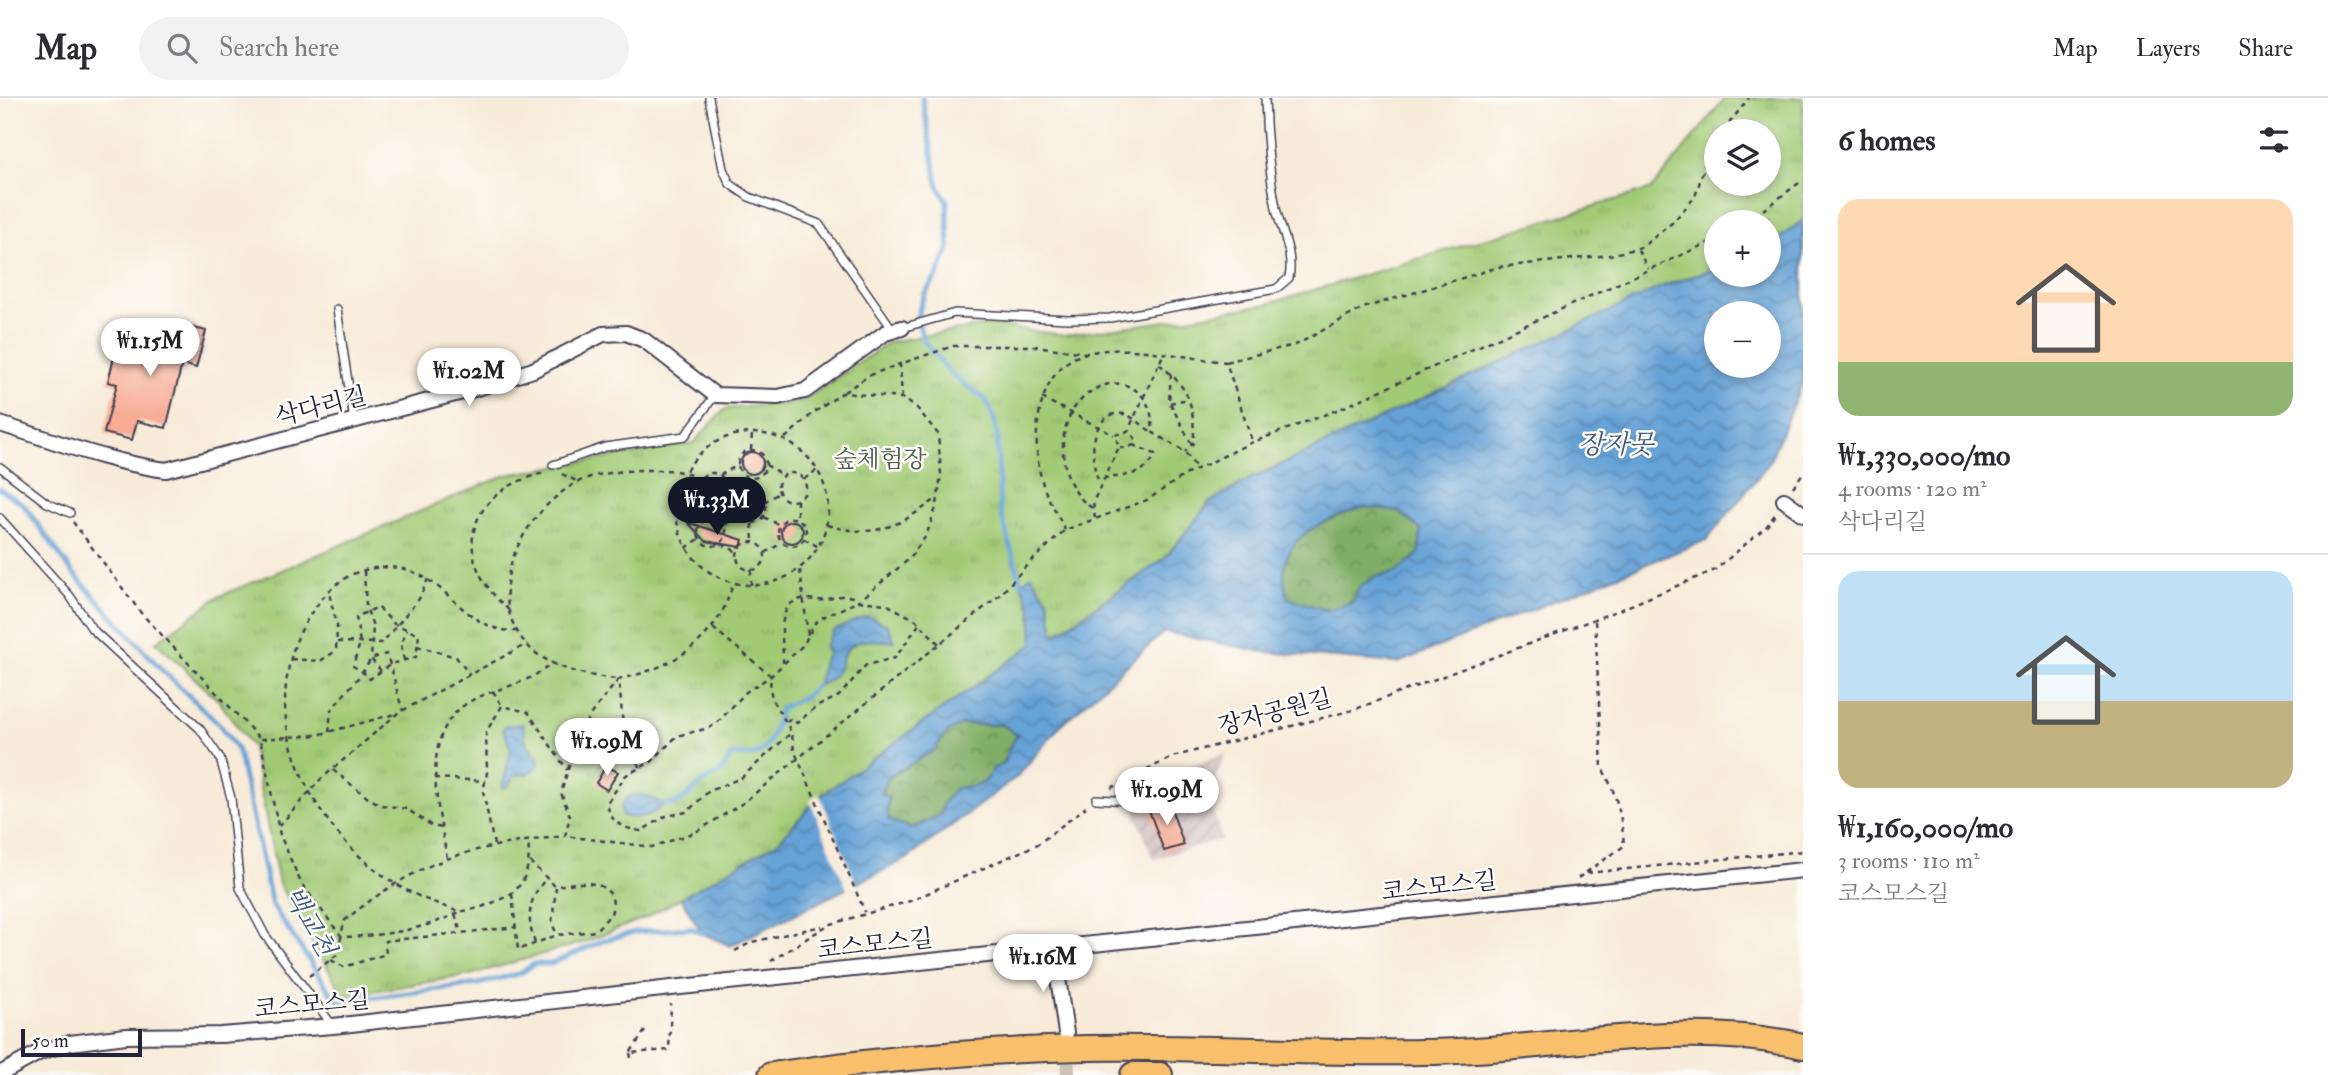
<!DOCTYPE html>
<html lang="en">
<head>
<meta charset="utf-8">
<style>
  :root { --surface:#fff; --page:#f2f2f3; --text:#2b2b33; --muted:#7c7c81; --line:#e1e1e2; --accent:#111827 }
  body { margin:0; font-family:"IM FELL Double Pica","Noto Serif KR",serif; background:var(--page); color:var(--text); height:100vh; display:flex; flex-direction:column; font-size:26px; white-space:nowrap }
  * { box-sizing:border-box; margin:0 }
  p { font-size:23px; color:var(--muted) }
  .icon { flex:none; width:38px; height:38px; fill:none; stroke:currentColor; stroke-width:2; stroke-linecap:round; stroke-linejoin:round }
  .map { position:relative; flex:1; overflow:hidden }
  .panel { display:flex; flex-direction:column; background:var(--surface); width:525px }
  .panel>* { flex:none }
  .fabs { position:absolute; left:1704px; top:21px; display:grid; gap:14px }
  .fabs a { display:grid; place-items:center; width:77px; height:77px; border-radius:50%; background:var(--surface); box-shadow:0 4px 10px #0003; font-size:35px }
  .scale { position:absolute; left:21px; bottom:18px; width:121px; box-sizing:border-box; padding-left:7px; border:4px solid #22223b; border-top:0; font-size:19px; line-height:24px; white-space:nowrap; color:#22223b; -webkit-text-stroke:5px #fdfcf7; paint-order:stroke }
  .price { position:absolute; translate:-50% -60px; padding:0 16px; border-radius:24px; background:#fff; color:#222; font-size:23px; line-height:46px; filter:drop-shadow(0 2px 4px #0008) }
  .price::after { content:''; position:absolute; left:50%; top:42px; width:21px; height:16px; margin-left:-10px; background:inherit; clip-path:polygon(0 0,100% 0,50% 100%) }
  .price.current { background:var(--accent); color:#fff }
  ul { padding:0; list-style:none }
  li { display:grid; align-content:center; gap:14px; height:371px; padding:0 35px }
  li+li { border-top:2px solid var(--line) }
  li span { display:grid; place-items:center; height:217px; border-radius:21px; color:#555 }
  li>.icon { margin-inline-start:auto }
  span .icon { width:126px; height:126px; fill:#fffc; stroke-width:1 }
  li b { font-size:30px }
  h2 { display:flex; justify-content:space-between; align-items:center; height:84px; padding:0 35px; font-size:30px }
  header { display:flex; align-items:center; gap:42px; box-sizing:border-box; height:98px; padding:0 35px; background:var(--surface); border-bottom:2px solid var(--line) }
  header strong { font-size:33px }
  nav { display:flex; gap:38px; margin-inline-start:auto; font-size:24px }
  .search { width:490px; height:63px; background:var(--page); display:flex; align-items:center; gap:18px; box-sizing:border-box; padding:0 24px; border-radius:38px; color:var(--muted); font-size:26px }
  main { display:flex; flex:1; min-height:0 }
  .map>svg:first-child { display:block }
  .industrial { fill:url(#industrial-furrows) }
  .grass { fill:url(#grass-tufts); stroke:#627658; stroke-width:2; fill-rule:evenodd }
  .forest { fill:url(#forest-crowns); stroke:#516850; stroke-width:2 }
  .water { fill:url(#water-waves); stroke:#446288; stroke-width:2; fill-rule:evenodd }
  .pier { fill:#f8ebd9 }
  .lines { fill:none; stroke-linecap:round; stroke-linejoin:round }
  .stream { stroke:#66a2d6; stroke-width:5 }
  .building { fill:#f8ac94 }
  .minor-tunnel { stroke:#cdc3b9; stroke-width:14; stroke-dasharray:14 7; stroke-linecap:butt }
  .service-casing { stroke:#424053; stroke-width:10 }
  .minor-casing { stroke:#424053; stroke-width:18 }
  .motorway-casing { stroke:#424053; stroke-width:28 }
  .path { stroke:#424053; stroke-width:2.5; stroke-dasharray:5 5; stroke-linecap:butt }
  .service { stroke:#fff; stroke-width:7 }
  .minor { stroke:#fff; stroke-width:14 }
  .motorway { stroke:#f8bf6c; stroke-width:24 }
  .labels { text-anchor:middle; stroke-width:5; stroke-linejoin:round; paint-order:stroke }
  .street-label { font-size:24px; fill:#22223b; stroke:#fdfcf7 }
  .park-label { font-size:24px; fill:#4e5d4f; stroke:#fdfcf7 }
  .water-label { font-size:26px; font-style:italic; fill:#415c81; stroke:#fdfcf7 }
</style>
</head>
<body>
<header>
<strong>Map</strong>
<div class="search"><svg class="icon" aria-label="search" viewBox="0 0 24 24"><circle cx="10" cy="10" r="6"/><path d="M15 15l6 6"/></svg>Search here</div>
<nav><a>Map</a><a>Layers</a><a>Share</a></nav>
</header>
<main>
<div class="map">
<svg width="1803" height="977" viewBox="0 0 1803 977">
  <defs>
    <pattern id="industrial-furrows" width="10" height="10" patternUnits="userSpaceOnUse" patternTransform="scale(1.75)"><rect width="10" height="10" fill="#d1bfbf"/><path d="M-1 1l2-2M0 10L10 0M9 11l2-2" fill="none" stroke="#b3a4a5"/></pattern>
    <pattern id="grass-tufts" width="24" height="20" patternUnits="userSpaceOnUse" patternTransform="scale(1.75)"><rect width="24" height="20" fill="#a1ca75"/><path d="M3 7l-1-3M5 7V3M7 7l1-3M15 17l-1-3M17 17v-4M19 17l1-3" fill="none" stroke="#8aad66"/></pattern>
    <pattern id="forest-crowns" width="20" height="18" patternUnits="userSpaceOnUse" patternTransform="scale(1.75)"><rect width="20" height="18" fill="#80ae66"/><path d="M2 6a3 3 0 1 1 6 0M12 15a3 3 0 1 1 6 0" fill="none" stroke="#688d55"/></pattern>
    <pattern id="water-waves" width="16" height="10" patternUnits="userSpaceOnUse" patternTransform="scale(1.75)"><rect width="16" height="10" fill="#66a2d6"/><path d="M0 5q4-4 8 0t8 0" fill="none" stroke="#5484af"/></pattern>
  </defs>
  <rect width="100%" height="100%" fill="#fdfcf7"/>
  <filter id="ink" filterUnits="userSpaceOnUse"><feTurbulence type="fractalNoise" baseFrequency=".0143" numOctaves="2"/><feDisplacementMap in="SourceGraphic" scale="14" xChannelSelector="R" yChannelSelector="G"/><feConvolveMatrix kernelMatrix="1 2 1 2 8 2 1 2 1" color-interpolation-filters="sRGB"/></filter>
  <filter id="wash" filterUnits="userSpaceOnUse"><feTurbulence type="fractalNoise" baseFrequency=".00686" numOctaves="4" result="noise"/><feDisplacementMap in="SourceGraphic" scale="28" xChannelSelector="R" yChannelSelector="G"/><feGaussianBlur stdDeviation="1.57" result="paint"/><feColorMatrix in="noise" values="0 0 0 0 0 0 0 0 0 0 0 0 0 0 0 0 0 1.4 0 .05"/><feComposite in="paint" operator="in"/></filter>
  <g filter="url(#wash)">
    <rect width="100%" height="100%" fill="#f8ebd9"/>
    <!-- industrial -->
    <path class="industrial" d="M1226,655L1208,697L1222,741L1153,761L1126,692Z"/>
    <!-- grass -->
    <path class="grass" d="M1725,0H1803V122L1769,148V124H1717V170L1666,187L1248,382L1210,404L1165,460L1054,537L1048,502L1031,477L1021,485L1031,511L1033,546L1020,557L819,699L778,744L647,819L585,844L470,877L344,898L279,786L252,649L219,603L156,544L218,499L506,377L693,345L725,311L802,304L889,244L988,227L1064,237L1182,221L1267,206L1652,91ZM1717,33H1769V86H1717Z"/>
    <!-- forest -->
    <path class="forest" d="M1365,409L1400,414L1421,432L1419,456L1395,475L1377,478C1345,514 1335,519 1288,500C1270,443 1317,423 1365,409Z
      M962,626L1003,627L1017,637C1008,659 997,674 979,690L961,689L941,717L911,730L889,722L887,714L889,699L881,696L888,680L933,653L948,634Z"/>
    <!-- water -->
    <path class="water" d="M1803,122V283L1769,365L1707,442L1398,565L1264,554L1164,534L1059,629L1018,678L907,761L730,848L702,835L681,800L778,744L819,699L1033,546L1031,511L1021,485L1031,477L1048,502L1055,537L1165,460L1210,404L1248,382L1661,189L1717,170V177H1769V148ZM1717,215H1769V268H1717ZM1365,409L1400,414L1421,432L1419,456L1395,475L1377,478L1359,489L1353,505L1326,512L1288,500C1270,443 1317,423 1365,409ZM962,626L1003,627L1017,637L1007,654L1004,666L992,671C985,693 972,686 954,691L942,707L941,717L911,730L889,722L887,714L889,699L881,696L888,680L933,653L948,634Z
      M869,519L887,527L895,543C876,544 857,536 844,556C840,563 841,571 835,577C830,584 823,582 817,590L823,564L828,555L825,548L833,533C846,528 856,520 869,519Z
      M523,626L526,644L538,660L539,667L527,676L515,677L507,689L502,690L511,652L503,631L505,628Z
      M632,697H644L664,706C655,717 636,723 622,717C620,707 623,702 632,697Z"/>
    <!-- pier -->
    <path class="pier" d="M819,695L858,789L848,794L810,703Z"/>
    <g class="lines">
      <!-- stream -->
      <path class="stream" d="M922,0L938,88L947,103L949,151L938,176L924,197L917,219L923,242L952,277L986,302L992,315L997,335L1000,412L1021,485
        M0,391L23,406L73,475L163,573L220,627L238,653L272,807L337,904L478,886L521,875L534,866H551L605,842L635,834L691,830L702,835
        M664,706C683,707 685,699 698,688C717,673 716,684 731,658C739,655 746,659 753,657C771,654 776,624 781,610L804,599L817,587"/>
    </g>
    <g id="blocks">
      <!-- building -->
      <path class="building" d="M175,225L206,233L196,270L182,266L166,330L137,323L132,342L104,335L117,286L108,284L116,251L138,239L161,244L165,228Z
        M741 365a11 11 0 1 1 22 0a11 11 0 1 1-22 0Z
        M781 434a11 11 0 1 1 22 0a11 11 0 1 1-22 0Z
        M687,424L743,442L741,449L706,443Z
        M606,668L618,674L607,692L596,685Z
        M1169,705L1184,747L1164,753L1149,712Z"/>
    </g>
  </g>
  <g filter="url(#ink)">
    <use href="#blocks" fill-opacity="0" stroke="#424053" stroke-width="2"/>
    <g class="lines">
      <!-- minor-tunnel -->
      <path class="minor-tunnel" d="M1067,944L1068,977"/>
      <!-- service casing -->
      <g class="service-casing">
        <path id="service" d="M709,0L723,71L730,86L749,99L819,126L893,232
          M337,211L354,323
          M902,230L955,215L1068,221L1110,220L1276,191L1289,180C1294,154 1281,134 1276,110C1269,73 1266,37 1265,0
          M553,367L605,349L685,338L715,297
          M0,369L47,405L70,415
          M0,420L70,498L92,531L200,631L220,660L231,700L240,790L265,837L333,928
          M1096,701L1130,703L1178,688"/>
      </g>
      <!-- minor casing -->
      <g class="minor-casing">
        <path id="minor" d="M0,326C55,343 108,364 166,372L474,291L533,272L603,236L626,235L644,242L715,297L778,299L805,293L885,235L902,230
          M1784,402L1803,416
          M1054,852L1066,935
          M0,976L40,954L70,945L126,938L221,937L333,928L671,890L1803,772"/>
      </g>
      <!-- motorway casing -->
      <g class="motorway-casing">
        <path id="motorway" d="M771,977C875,961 982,952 1087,950C1199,948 1312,956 1425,954C1550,953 1679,920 1803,948
          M1133,977H1160"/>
      </g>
      <!-- path -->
      <path class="path" d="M1723,33L1749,0
        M1747,124L1803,82
        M1638,152L1648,171
        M1226,264L1298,246L1363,210L1499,169L1610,157L1642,149L1673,124L1695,99L1710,50L1717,41
        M1159,266C1189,290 1194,305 1194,344L1185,354
        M1171,276L1169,303L1192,347
        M844,294L870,277L900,266
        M902,300L900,266L953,248H1035L1086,255
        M1042,300L1114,337
        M1170,305L1188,301
        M676 411a76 76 0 1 1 152 0a76 76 0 1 1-152 0Z
        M1133,347L1155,356C1148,379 1119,378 1098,381C1089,361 1090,311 1124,316C1133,318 1144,329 1152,334
        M1120,349L1126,351L1133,347L1135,340L1128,333
        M738 366a14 14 0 1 1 28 0a14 14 0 1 1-28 0Z
        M751,352L752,335
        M766,367L784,378
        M778 389a14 14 0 1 1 28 0a14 14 0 1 1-28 0Z
        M698 389a14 14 0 1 1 28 0a14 14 0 1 1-28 0Z
        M562,376L578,384
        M720,377L738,367
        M804,381L817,372
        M699,382C681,370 665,372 643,372C623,373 594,375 576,385C522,415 478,498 530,550C552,571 590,579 619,581L590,617L577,641L561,695L570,718L565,738L652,749L696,734L743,705L1001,496L1027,467L1065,432L1147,402L1185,377L1248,346L1342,310L1717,141
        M1793,389L1803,375
        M725,395L739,405
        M738 411a14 14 0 1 1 28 0a14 14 0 1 1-28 0Z
        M751,397L752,380
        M706,402L707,421
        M797,402V420
        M764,404L779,395
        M1092,410C1059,389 1052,329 1082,301C1114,269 1156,290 1152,334L1185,354L1197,371
        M764,419L779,427
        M698 434a14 14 0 1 1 28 0a14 14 0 1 1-28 0Z
        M778 434a14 14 0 1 1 28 0a14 14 0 1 1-28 0Z
        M1095,420L1093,404L1119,349L1115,337L1128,333L1163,257
        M73,424L141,515L260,641L280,737L301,785L342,839C383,838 423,832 460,814
        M752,426L753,443
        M724,427L740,419
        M827,427C875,441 898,429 936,401
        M1065,432C1058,416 1046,400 1042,383C1030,342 1036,267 1087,255C1126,245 1186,260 1226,264L1252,343
        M804,441L819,449
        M737 458a14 14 0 1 1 28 0a14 14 0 1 1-28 0Z
        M722,446L737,454
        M686,450L699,441
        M765,455L782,445
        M751,472V488
        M800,472L808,538
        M364,473L366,509L373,528L371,561L381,573
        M509,512C448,460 466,392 545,375
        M713,530L771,578C767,609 782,610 791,635L741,680L709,693L687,714L666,718L641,733C622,730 610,725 607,705L626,677L651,664L677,638L709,630L717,625L746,594L771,578L804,546L815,525L823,519L859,503L886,506L916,522L939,546
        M518,533C452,536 443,448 358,474C331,483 309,515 298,539C287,565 282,600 287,628C299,704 361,778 433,804C442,807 454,814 463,813C475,812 488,807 499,802C526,792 531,768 528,742
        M337,544L382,545L419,501L428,481
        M417,548L456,559L470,577
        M291,561L320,563L336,553L337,528L329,495
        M404,562L401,546L407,532
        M783,565C784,545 774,507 801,501C808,500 815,503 823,502C837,500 846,493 859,503L909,461L926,438L937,407L941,376L938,336L917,310L902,300L842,295L812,316L783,342
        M493,593L502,608
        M787,624L790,621L797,625L816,609L839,598L866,567L895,560L920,525
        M329,634L331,612L363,574L370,581L391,566L416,559L419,537L393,525L378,509L356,519L360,545L353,568L363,574L371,561L386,556C394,574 396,594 403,613
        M792,637L794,652L865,814
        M261,641L317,637L395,616
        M640,669L623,629L619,581C674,570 719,541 733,485
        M333,672L368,700L382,707L407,711L432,728L442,730
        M434,680L486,683
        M1111,690L1172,659L1353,612L1619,512L1715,472L1767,428L1776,415
        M279,728L320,682L398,615L527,546
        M494,747L483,693L487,675L486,634L502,608L528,614L567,672
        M447,760C438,706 414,625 481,598C508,587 531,585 552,564
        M1587,775L1803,753
        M1578,780L1624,748C1622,719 1617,696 1602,670L1595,521
        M556,789L552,825L557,837
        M512,796L518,852L557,837L595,833L611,816C622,780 577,782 556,789L530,764
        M455,816L461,835
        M535,845C526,821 528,800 546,781
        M735,853L752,844L822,828
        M331,862L344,869L386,856L385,843L516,829
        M771,863L828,827L910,803L1038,746L1086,709
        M309,878L338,856L344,823C421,760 468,749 565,738
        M645,933L630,955L669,952L671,906
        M630,955L632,964"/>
      <!-- service -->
      <use href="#service" class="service"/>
      <!-- minor -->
      <use href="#minor" class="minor"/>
      <!-- motorway -->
      <use href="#motorway" class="motorway"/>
    </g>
  </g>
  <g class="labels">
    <!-- street labels -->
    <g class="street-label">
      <text transform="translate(321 308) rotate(-14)" y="8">삭다리길</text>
      <text transform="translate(1275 614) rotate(-15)" y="8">장자공원길</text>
      <text transform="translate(1439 788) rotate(-6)" y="8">코스모스길</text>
      <text transform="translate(875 846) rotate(-6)" y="8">코스모스길</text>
      <text transform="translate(312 906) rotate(-5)" y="8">코스모스길</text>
    </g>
    <!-- park labels -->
    <g class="park-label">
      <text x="880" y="369">숲체험장</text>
    </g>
    <!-- water labels -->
    <g class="water-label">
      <text x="1616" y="355">장자못</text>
      <text transform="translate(310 823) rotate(60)" y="9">백교천</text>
    </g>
  </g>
</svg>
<div class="fabs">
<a><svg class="icon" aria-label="layers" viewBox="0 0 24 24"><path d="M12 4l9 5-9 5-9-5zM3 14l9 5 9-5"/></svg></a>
<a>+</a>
<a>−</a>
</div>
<div class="scale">50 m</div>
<b class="price" style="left:150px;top:280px">₩1.15M</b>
<b class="price" style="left:469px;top:310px">₩1.02M</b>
<b class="price current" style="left:717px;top:439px">₩1.33M</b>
<b class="price" style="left:607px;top:680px">₩1.09M</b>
<b class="price" style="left:1167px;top:729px">₩1.09M</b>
<b class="price" style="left:1043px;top:896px">₩1.16M</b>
</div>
<section class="panel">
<h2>6 homes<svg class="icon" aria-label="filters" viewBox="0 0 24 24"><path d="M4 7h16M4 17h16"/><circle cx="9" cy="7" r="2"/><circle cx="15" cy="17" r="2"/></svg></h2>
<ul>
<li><span style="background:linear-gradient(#ffd9b3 75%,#8fb573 0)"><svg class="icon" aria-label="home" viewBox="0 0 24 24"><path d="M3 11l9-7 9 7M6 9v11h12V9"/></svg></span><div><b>₩1,330,000/mo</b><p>4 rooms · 120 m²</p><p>삭다리길</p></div></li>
<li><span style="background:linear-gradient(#bfe0f5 60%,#c2b280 0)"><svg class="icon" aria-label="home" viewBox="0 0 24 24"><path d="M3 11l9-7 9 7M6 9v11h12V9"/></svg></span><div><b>₩1,160,000/mo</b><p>3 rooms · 110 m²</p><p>코스모스길</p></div></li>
</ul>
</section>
</main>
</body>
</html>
